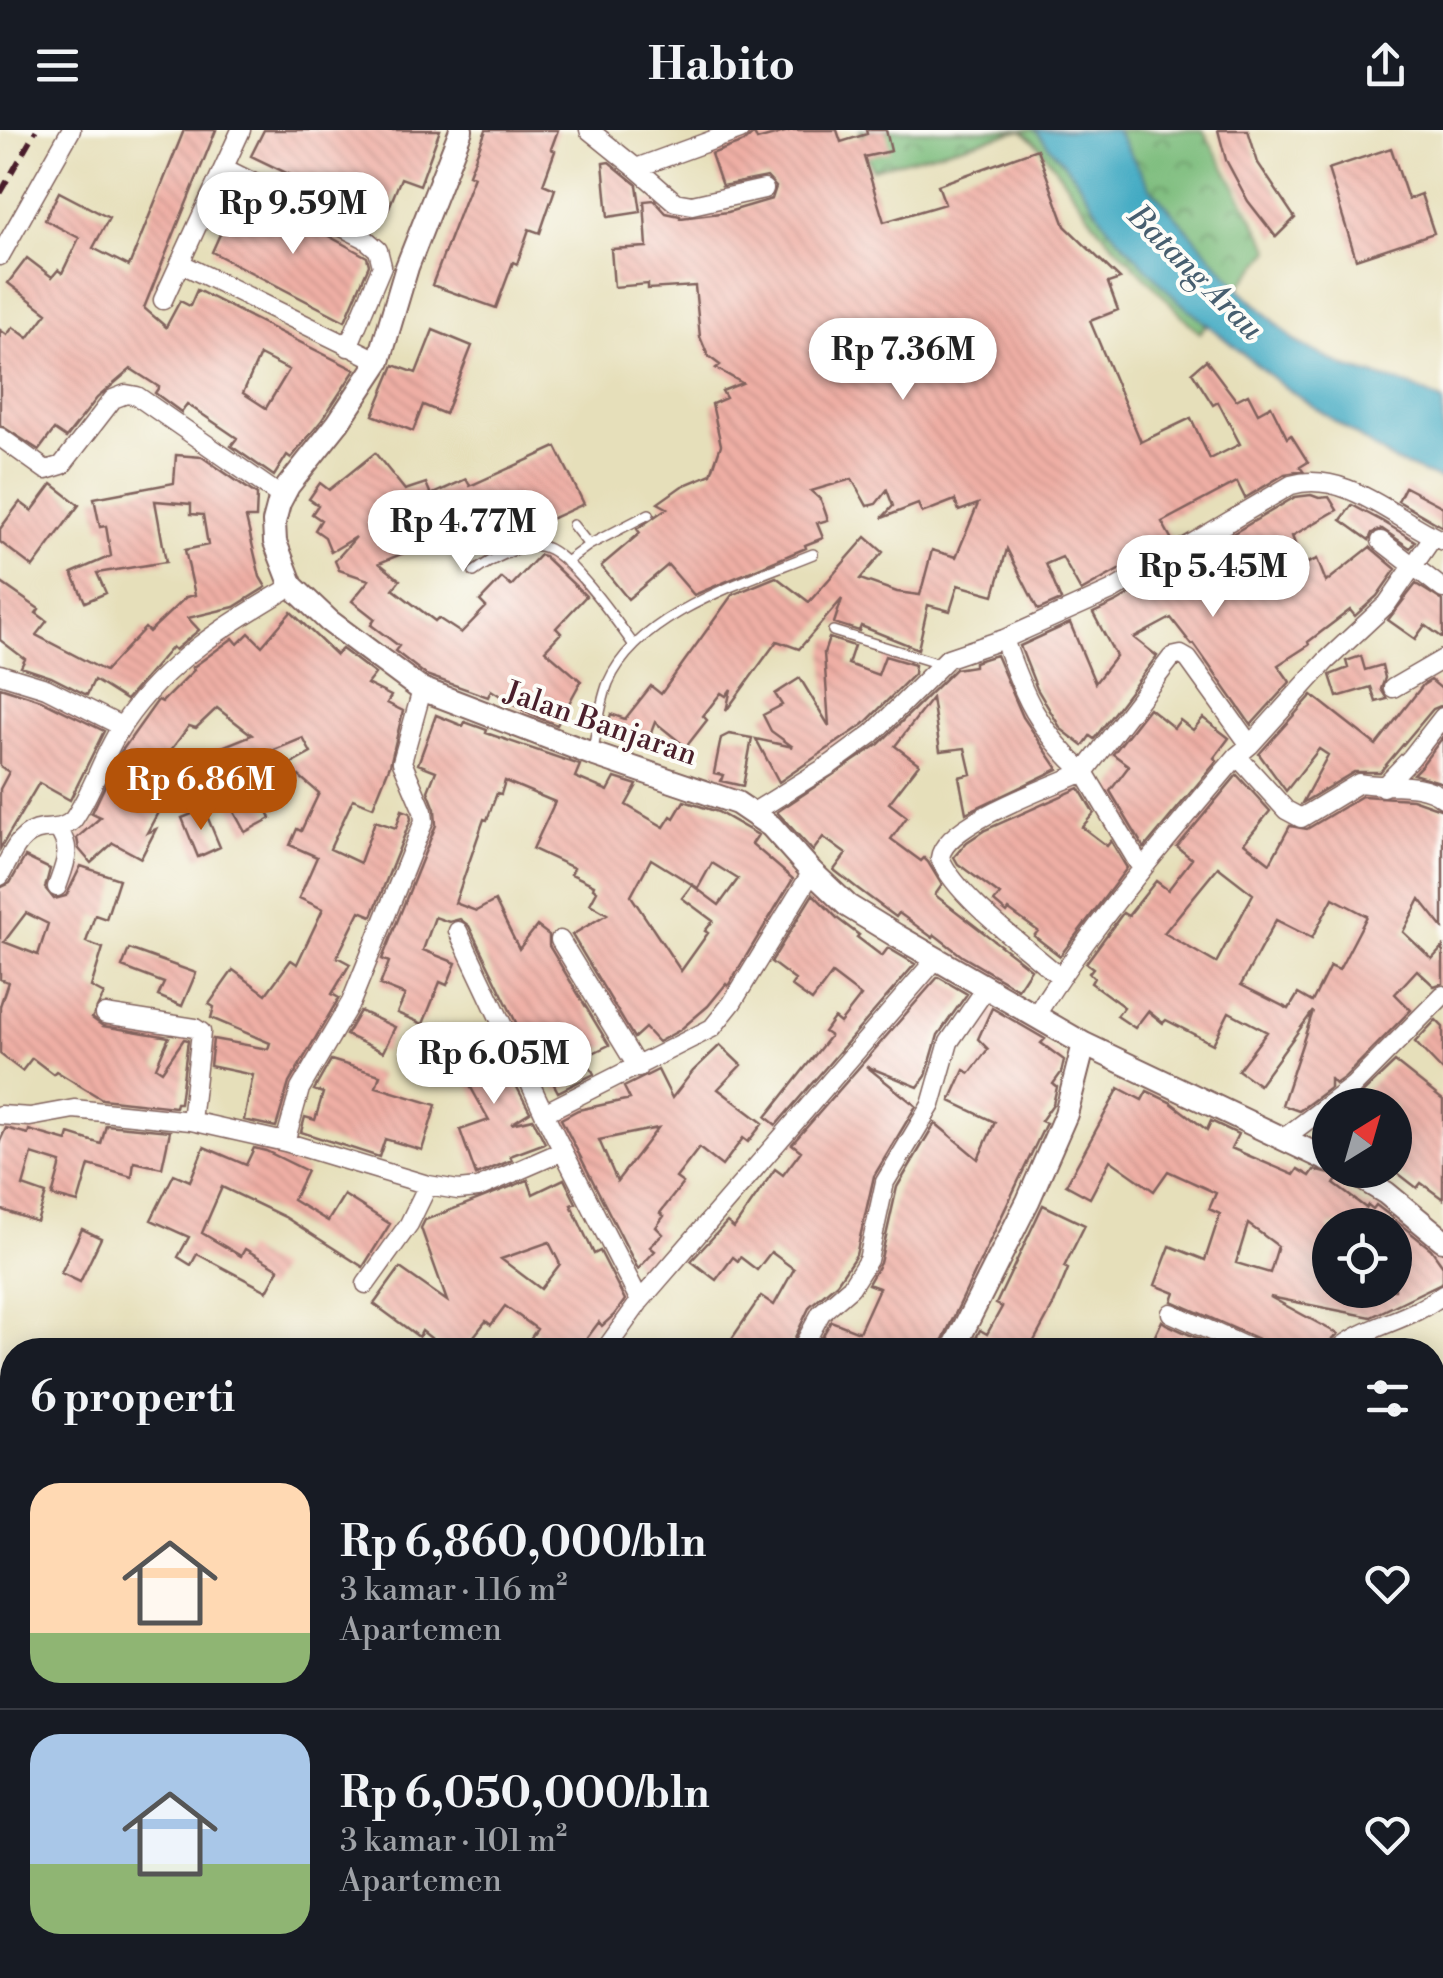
<!DOCTYPE html>
<html lang="id">
<head>
<meta charset="utf-8">
<style>
  :root { --surface:#171b24; --page:#242831; --text:#f1f3f6; --muted:#9ea1a6; --line:#363941; --accent:#b45309 }
  body { margin:0; font-family:"Libre Bodoni",serif; background:var(--page); color:var(--text); height:100vh; display:flex; flex-direction:column; font-size:38px; white-space:nowrap }
  * { box-sizing:border-box; margin:0 }
  p { font-size:32px; color:var(--muted) }
  .icon { flex:none; width:55px; height:55px; fill:none; stroke:currentColor; stroke-width:2; stroke-linecap:round; stroke-linejoin:round }
  .map { position:relative; flex:1; overflow:hidden }
  .sheet { position:absolute; left:0px; top:1208px; width:1445px; height:642px; display:flex; flex-direction:column; background:var(--surface); border-radius:40px 40px 0 0; box-shadow:0 5px 25px #0003 }
  .sheet>* { flex:none }
  .needle { width:65px; rotate:37deg }
  .fabs { position:absolute; left:1312px; top:958px; display:grid; gap:20px }
  .fabs a { display:grid; place-items:center; width:100px; height:100px; border-radius:50%; background:var(--surface); box-shadow:0 5px 25px #0003; font-size:50px }
  .price { position:absolute; translate:-50% -85px; padding:0 22px; border-radius:35px; background:#fff; color:#222; font-size:32px; line-height:65px; filter:drop-shadow(0 2px 5px #0008) }
  .price::after { content:''; position:absolute; left:50%; top:60px; width:30px; height:22px; margin-left:-15px; background:inherit; clip-path:polygon(0 0,100% 0,50% 100%) }
  .price.current { background:var(--accent); color:#fff }
  ul { padding:0; list-style:none }
  li { display:flex; align-items:center; gap:30px; height:250px; padding:0 30px }
  li+li { border-top:2px solid var(--line) }
  li span { display:grid; place-items:center; flex:none; width:280px; height:200px; border-radius:30px; color:#555 }
  li>.icon { margin-inline-start:auto }
  span .icon { width:120px; height:120px; fill:#fffc; stroke-width:1 }
  li b { font-size:42px }
  h2 { display:flex; justify-content:space-between; align-items:center; height:120px; padding:0 30px; font-size:42px }
  header { display:flex; justify-content:space-between; align-items:center; height:130px; padding:0 30px; background:var(--surface); font-size:45px; font-weight:700 }
  .map>svg:first-child { display:block }
  .forest { fill:url(#forest-crowns); stroke:#646e54; stroke-width:2.5 }
  .water { fill:#43aac3; stroke:#466477; stroke-width:2.5 }
  .lines { fill:none; stroke-linecap:round; stroke-linejoin:round }
  .canal { stroke:#43aac3; stroke-width:20 }
  .building { fill:url(#building-back-hatch); fill-rule:evenodd }
  .service-casing { stroke:#81625d; stroke-width:12 }
  .minor-casing { stroke:#81625d; stroke-width:21 }
  .tertiary-casing { stroke:#81625d; stroke-width:26 }
  .path { stroke:#81625d; stroke-width:4; stroke-dasharray:8 8; stroke-linecap:butt }
  .service { stroke:#fff; stroke-width:9 }
  .minor { stroke:#fff; stroke-width:18 }
  .tertiary { stroke:#fff; stroke-width:22 }
  .rail { stroke:#4a1f2b; stroke-width:5; stroke-dasharray:15 8; stroke-linecap:butt }
  .labels { text-anchor:middle; stroke-width:8; stroke-linejoin:round; paint-order:stroke }
  .street-label { font-size:30px; fill:#4a1f2b; stroke:#fdfcf7 }
  .water-label { font-size:32px; font-style:italic; fill:#475e6f; stroke:#fdfcf7 }
</style>
</head>
<body>
<header><svg class="icon" aria-label="menu" viewBox="0 0 24 24"><path d="M4 6h16M4 12h16M4 18h16"/></svg>Habito<svg class="icon" aria-label="share" viewBox="0 0 24 24"><path d="M12 15V3M7 8l5-5 5 5M5 13v7h14v-7"/></svg></header>
<div class="map">
<svg width="1443" height="1848" viewBox="0 0 1443 1848">
  <defs>
    <pattern id="forest-crowns" width="20" height="18" patternUnits="userSpaceOnUse" patternTransform="scale(2.5)"><rect width="20" height="18" fill="#7ebd7e"/><path d="M2 6a3 3 0 1 1 6 0M12 15a3 3 0 1 1 6 0" fill="none" stroke="#699967"/></pattern>
    <pattern id="building-back-hatch" width="6" height="6" patternUnits="userSpaceOnUse" patternTransform="scale(2.5)"><rect width="6" height="6" fill="#efafa5"/><path d="M-1 5l2 2M0 0l6 6M5-1l2 2" fill="none" stroke="#ce968e"/></pattern>
  </defs>
  <rect width="100%" height="100%" fill="#fdfcf7"/>
  <filter id="ink" filterUnits="userSpaceOnUse"><feTurbulence type="fractalNoise" baseFrequency=".01" numOctaves="2"/><feDisplacementMap in="SourceGraphic" scale="20" xChannelSelector="R" yChannelSelector="G"/><feConvolveMatrix kernelMatrix="1 2 1 2 8 2 1 2 1" color-interpolation-filters="sRGB"/></filter>
  <filter id="wash" filterUnits="userSpaceOnUse"><feTurbulence type="fractalNoise" baseFrequency=".0048" numOctaves="4" result="noise"/><feDisplacementMap in="SourceGraphic" scale="40" xChannelSelector="R" yChannelSelector="G"/><feGaussianBlur stdDeviation="2.25" result="paint"/><feColorMatrix in="noise" values="0 0 0 0 0 0 0 0 0 0 0 0 0 0 0 0 0 1.4 0 .05"/><feComposite in="paint" operator="in"/></filter>
  <g filter="url(#wash)">
    <rect width="100%" height="100%" fill="#e6dfba"/>
    <!-- forest -->
    <path class="forest" d="M860,0H1203L1271,120L1199,203L1099,99L1041,18L1022,0L872,39Z"/>
    <!-- water -->
    <path class="water" d="M1035,0H1116L1150,57L1244,163L1296,212L1345,237L1411,256L1443,272V351L1394,331L1280,254L1175,168L1108,97L1073,44Z"/>
    <g class="lines">
      <!-- canal -->
      <path class="canal" d="M426,1848L434,1838"/>
    </g>
    <g id="blocks">
      <!-- building -->
      <path class="building" d="M184,0H216L144,178L166,197L180,171L190,176L197,160L355,240L322,290L291,328L287,325L274,346L231,316L237,308L187,274L181,282L155,263L159,257L131,239L97,268L66,308L54,300L39,320L0,295V200L7,205L13,197L28,208L47,183L8,153L27,128L52,147L58,140L62,143L79,108L45,90L59,62L109,88L93,118L129,136ZM260,225L289,240L266,278L243,263Z
        M264,0H440L420,55L401,48L388,80L334,60L332,65L251,26Z
        M486,0H558L551,19L555,21L543,54L555,59L540,103L529,99L517,134L513,132L496,178L432,155L474,46L469,44Z
        M792,0H837L841,12L867,4L866,0H886L891,21L864,27L884,92L945,74L938,55L1037,19L1065,96L1120,149L1108,153L1118,180L1090,191L1141,312L1191,288L1210,329L1240,314L1218,272L1213,275L1192,242L1206,230L1236,270L1248,264L1258,283L1271,276L1287,308L1291,305L1308,332L1300,337L1303,341L1285,344L1245,368L1237,352L1162,392L1172,410L1081,461L1062,427L1046,434L1061,470L1038,480L1007,419L994,465L958,455L950,481L928,475L918,519L861,496L859,501L834,493L842,469L799,519L777,511L726,581L731,559L726,566L721,563L703,586L707,590L686,617L655,592L646,616L605,602L611,584L625,589L651,556L661,564L732,465L776,447L809,472L866,407L883,422L860,449L897,462L920,465L932,420L956,427L978,374L959,381L955,370L922,383L918,374L882,388L893,376L887,360L876,374L867,376L852,349L811,361L821,370L828,390L817,393L823,408L805,415L806,418L694,465L668,435L628,469L601,436L640,403L637,399L667,378L658,373L682,356L711,344L721,315L712,274L726,268L722,261L742,253L716,238L720,235L708,226L700,207L695,156L648,159V154L614,157L611,119L647,117L644,71L654,70L666,83L680,86V88L728,82L772,69L776,57L767,47L722,56L711,24L744,12L754,3L757,10Z
        M1218,0H1248L1258,33L1295,88L1276,107L1248,71L1226,30Z
        M1391,18L1408,69L1421,64L1434,103L1356,129L1328,39Z
        M609,32L637,55L641,82L608,87L603,33Z
        M238,64L287,90L290,85L367,127L369,135L345,191L212,122Z
        M433,200L472,216L445,284L423,275L413,301L373,285L394,235L416,243Z
        M556,317L584,374L472,425L460,400L379,433L400,450L393,459L435,491L438,488L461,503L486,477L480,471L502,448L511,456L540,425L544,426L586,466L556,498L561,503L545,520L581,551L557,595L531,585L491,560L488,567L426,545L395,521L399,516L371,495L375,489L352,471L369,450L339,440L335,431L356,407L331,422L325,407L315,400L321,390L312,384L318,375L309,369L320,353L329,360L375,323L405,360L426,353L431,365L466,349L470,356Z
        M176,325L202,327L257,365L256,388H246L260,447L266,457L234,477L188,488L199,500L175,520L172,517L126,570L94,550L87,565L51,547L21,537L25,529L0,510V452L39,479L36,483L47,491L36,505L105,541L145,498L149,502L186,467L195,465L185,420L208,415L203,385L191,384V374L155,371L166,432L97,443L106,463L85,472L72,443L111,426L106,396L100,397L94,368L174,353Z
        M52,354L79,375L33,437L0,412V399L20,372L32,381Z
        M1405,357L1443,377V397L1398,371Z
        M1311,365L1319,368L1329,367L1337,380L1292,406L1303,435L1317,429L1326,452L1370,417L1396,439L1377,466L1355,486L1350,480L1308,512L1309,515L1278,535L1290,552L1251,595L1194,514L1192,515L1171,488L1134,508L1157,526L1094,609L1090,606L1083,616L1061,599L1037,559L1020,516L1070,493L1095,553L1116,526L1093,483L1117,472L1295,367Z
        M1352,375L1382,391L1415,411L1410,418L1382,399L1372,403L1369,410L1341,390Z
        M1416,454L1443,471V508L1425,495L1415,509L1388,490Z
        M291,482L336,525L342,519L375,544L367,554L391,566L387,573L403,581L390,635L373,677L353,669L330,719L360,733L375,691L396,698L402,680L410,683L411,689L372,786L360,781L337,827L350,834L332,864L339,868L289,953L276,997L244,990L253,945L210,936L213,909L268,919L270,913L211,888L214,877L209,874L233,840L266,864L291,830L297,834L323,779L299,768L317,727L290,715L297,699L301,701L319,663L299,646L289,658L283,653L265,675L271,688L245,702L227,669L311,623L303,608L221,642L212,621L252,605L217,578L196,598L189,596L165,628L140,651L158,643L148,662L164,671L147,703L156,699L141,728L113,713L91,733L79,719L77,708L101,687L92,683L121,622L158,570L162,572L194,540L192,538L233,508L238,514L249,503L262,516Z
        M829,508L854,516L848,534L878,545L885,526L915,535L914,544L864,594L779,652L756,609L793,617L771,601L763,585L782,575L775,564L800,548L829,596L824,523Z
        M996,525L1023,587L1058,639L966,683L959,647L971,644L965,618L940,621L932,568L895,616L919,634L889,673L907,687L891,709L921,731L924,728L928,732L942,755L935,765L1031,839L1018,859L962,826L935,805L933,808L899,783L896,787L857,758L834,740L846,724L823,707L813,721L777,682L879,614L955,539L974,536V532Z
        M1361,526L1365,540L1382,535L1385,548L1381,559L1387,569L1376,572L1371,557L1337,567L1330,545L1348,538L1346,531Z
        M1431,550L1443,560V575L1433,579L1380,642H1354L1302,673L1328,625L1319,619L1286,661L1259,624L1312,565L1376,615L1423,555Z
        M0,557L41,570L104,601L70,670L39,653L0,719V659L9,642L0,636Z
        M1149,578L1174,598L1180,590L1193,600L1203,588L1229,608L1214,628L1217,631L1144,718L1110,661L1129,636L1113,624Z
        M436,585L463,596L465,592L487,600L486,603L580,635L575,647L608,661L615,648L637,655L626,675L664,697L671,686L674,688L684,671L718,682L758,705L752,714L793,749L728,856L726,854L708,876L680,900L658,912L645,898L634,908L572,805L607,784L590,774L597,761L593,758L594,755L571,744L574,738L533,719L555,672L505,651L501,664L497,663L487,690L484,689L455,773L476,781L495,771L519,819L537,796L549,805V816L609,915L585,927L594,944L558,962L528,905L523,907L469,796L460,789L449,792L435,787L423,820L456,833L447,855L440,852L423,894L397,883L405,865L380,855L389,832L382,829L436,695L435,679L428,661L436,641L418,634ZM651,729L698,758L712,733L738,749L719,775L692,755L682,768L713,791L705,801L708,803L681,841L631,766Z
        M729,604L752,608L743,656L721,651L723,645L714,643L721,608Z
        M1443,607V653L1413,644L1421,636Z
        M1237,645L1270,681L1244,713L1270,733L1290,696L1307,699L1362,666L1412,669L1443,680V798L1420,769L1403,802L1432,829L1443,817V853L1434,856L1417,840L1395,864L1411,880L1345,947L1335,954L1330,949V958L1299,981L1282,975L1313,881L1259,955L1238,940L1267,902L1229,882L1213,914L1166,890L1163,893L1148,881L1135,898L1117,886L1124,877L1091,853L1094,848L1089,843L1093,838L1086,833L1123,783L1128,786L1156,751L1168,760L1192,729L1177,717ZM1218,737L1253,764L1216,833L1164,803ZM1333,768L1367,786L1339,840L1330,836L1312,872L1298,864L1289,879L1241,855L1276,790L1312,808Z
        M1079,658L1094,683L1082,697L1107,716L1111,711L1127,738L1060,826L1034,806L1038,801L1009,780L1007,783L994,772L1000,765L958,734L954,727L967,712L985,700Z
        M204,679L220,717L198,727L182,688Z
        M25,727L50,739L45,758L54,769L66,766L81,736L119,749L106,789L95,785L86,812L103,818L91,857L104,864L92,888L103,896L169,907L156,937L162,941L184,909L188,910L180,973H176L175,977L102,969L56,941L53,944L32,928L22,941L0,924V876L8,852L0,849V758L10,753ZM26,783L48,794L38,825L4,812Z
        M813,764L838,789L859,805L857,807L882,826L888,818L915,834L776,995L766,987L830,906L824,902L834,888L840,893L861,866L832,844L812,871L791,856L795,850L771,832Z
        M129,819L196,843L182,876L158,866L164,853L122,837Z
        M938,847L967,864L938,905L926,946L918,957L866,936L916,976L874,1046L856,1125L837,1153L810,1176L789,1220H724L761,1166L774,1175L794,1139L771,1122L757,1140L740,1127L738,1131L733,1127L716,1150L691,1131L727,1092L734,1098L775,1039L783,1045L801,1021L792,1014Z
        M992,878L1045,909L1041,913L1064,930L1061,943L1053,954L1057,957L1053,974L1041,991L1046,993L938,1220H815L831,1191L859,1202L879,1158L868,1154L880,1133L897,1057L935,993L978,1029L995,992L950,971L964,940L970,943L988,919L978,909Z
        M360,881L395,897L383,922L346,905Z
        M1436,890L1443,897V941L1415,912Z
        M488,902L530,982L511,994L533,989L545,1013L510,1026L512,1030L476,1045L460,1000L489,990L450,920Z
        M720,915L741,935L718,959L763,993L748,1012L743,1008L722,1036L699,1018L676,1048L683,1053L660,1083L664,1086L656,1097L663,1104L650,1117L655,1121L638,1139L561,989L578,980L630,969L624,957L658,940L672,968L693,941ZM658,998L617,1051L599,1010Z
        M331,930L380,945L376,957L436,975L422,1020L385,1009L379,1027L301,1002L305,987L315,990L323,963L314,960Z
        M1395,932L1443,970V1069L1421,1053L1417,1058L1395,1041V975H1362L1355,970Z
        M1119,958L1142,970L1147,961L1170,972L1207,1000L1211,991L1238,1004L1231,1018L1294,1045L1298,1039L1310,1046L1314,1040L1334,1045L1337,1050L1334,1054L1366,1078L1368,1075L1373,1079L1376,1075L1393,1088L1390,1092L1394,1095H1330V1160H1395V1090L1431,1119L1443,1136V1152L1371,1187L1270,1167L1338,1204L1330,1211L1326,1220H1265L1258,1209L1172,1171L1175,1163L1155,1155L1170,1116L1205,1130L1220,1084L1209,1079L1216,1063L1168,1041L1154,1061L1110,1030L1090,1068L1066,1055ZM1248,1094L1278,1116L1270,1143L1236,1133Z
        M106,995L170,1001L162,1038L134,1032L132,1047L89,1035L78,1073L52,1066L61,1033L32,1024L23,1056L46,1064L37,1092L0,1079V1011L6,998L28,1004L29,1000L67,1011L69,1004L101,1014Z
        M204,1017L246,1035L254,1018L266,1021L307,1041L293,1070L328,1091L344,1065L390,1094L363,1137L285,1087L222,1057L202,1103L241,1126L245,1119L279,1139L267,1161L197,1124L191,1135L178,1127L189,1107L151,1090L174,1044L190,1051Z
        M564,1049L576,1073L571,1075L594,1124L600,1121L625,1170L614,1185L602,1196L599,1192L578,1220H522L537,1199L505,1176L491,1195L486,1191L463,1220H446L422,1201L419,1207L374,1174L400,1138L447,1171L421,1098L425,1090L528,1050L533,1064ZM549,1112L560,1134L541,1159L501,1129Z
        M1043,1075L1085,1095L1064,1137L1068,1139L1052,1178L1029,1220H970L980,1200L987,1204L1002,1177L996,1174Z
        M82,1099L101,1108L80,1152L61,1143Z
        M1162,1191L1166,1194L1223,1220H1156L1159,1213L1153,1210Z"/>
    </g>
  </g>
  <g filter="url(#ink)">
    <use href="#blocks" fill-opacity="0" stroke="#81625d" stroke-width="2.5"/>
    <g class="lines">
      <!-- service casing -->
      <g class="service-casing">
        <path id="service" d="M573,395L589,415
          M566,432L589,415L649,384
          M474,442C490,430 520,414 540,416C567,419 617,492 633,514
          M833,501L940,534
          M593,621C597,599 600,574 608,553C638,483 747,451 813,424"/>
      </g>
      <!-- minor casing -->
      <g class="minor-casing">
        <path id="minor" d="M241,0L180,133L379,231
          M589,0L636,38L740,0
          M224,38L364,108L378,120L382,136L348,217
          M636,38L675,72L692,75L764,59
          M0,126L71,0
          M163,170L180,133
          M0,307L46,340L62,335L113,269L126,264L137,266L282,367
          M1381,411L1443,459
          M1004,509C1023,565 1039,601 1084,642C1053,656 943,694 940,728C956,767 1026,817 1060,847
          M0,544L46,558L121,596
          M1393,558L1443,529
          M1237,626L1286,680L1301,688L1359,653C1386,658 1421,650 1443,668
          M1383,657L1411,628L1443,587
          M754,682L831,634L872,604L948,528L1004,509L1111,461L1291,355C1345,339 1396,390 1443,411
          M1142,739L1084,642L1172,527L1181,525L1188,529L1250,615L1326,531L1387,474L1433,407
          M0,746C11,727 18,702 43,699C55,698 63,699 73,690C94,660 103,623 124,593C167,530 228,494 292,456
          M57,757C65,734 73,720 58,699
          M458,801L544,983
          M560,810L638,938
          M105,884L195,898L201,902L191,991
          M1036,885C1094,792 1167,709 1237,626L1250,615
          M0,985L30,987L74,979L191,991L285,1012L428,1055L458,1060L478,1058L563,1021L544,983L712,898L732,873L812,742
          M1284,1008L1353,956L1443,865
          M285,1012L300,959L351,872L424,691L423,681L402,632L422,560
          M563,1021L640,1171
          M366,1154L409,1094L428,1055
          M1171,1183L1253,1220
          M605,1220L640,1171L937,828
          M801,1220L821,1183L851,1157L868,1130L885,1052L931,975L949,912L987,857
          M1338,1220C1366,1195 1411,1191 1443,1164
          M0,1255L12,1261
          M0,1302L12,1277
          M0,1346L12,1353
          M1432,1401L1443,1397
          M0,1467L12,1475
          M0,1586L12,1595
          M46,1838L58,1848
          M182,1838L195,1848
          M322,1838L336,1848
          M488,1838L501,1848
          M653,1838L666,1848
          M790,1838L802,1848
          M946,1838L973,1848
          M1032,1838L1033,1848
          M1383,1838L1399,1848
          M24,1848L33,1838
          M683,1848L692,1838
          M826,1848L835,1838
          M1159,1848L1162,1838"/>
      </g>
      <!-- tertiary casing -->
      <g class="tertiary-casing">
        <path id="tertiary" d="M461,0L407,137L379,231L338,293L288,356L279,373L274,392L275,412L292,456L329,491L419,558L592,624L737,673L771,696L812,742L848,776L897,806L1084,914L1330,1031
          M1348,1040L1386,1063L1443,1110
          M953,1220L1028,1071L1066,984L1084,914
          M0,1721L12,1705"/>
      </g>
      <!-- path -->
      <path class="path" d="M286,1848L295,1838"/>
      <!-- service -->
      <use href="#service" class="service"/>
      <!-- minor -->
      <use href="#minor" class="minor"/>
      <!-- tertiary -->
      <use href="#tertiary" class="tertiary"/>
      <!-- rail -->
      <path class="rail" d="M0,63L36,0"/>
    </g>
  </g>
  <g class="labels">
    <!-- street labels -->
    <g class="street-label">
      <text transform="translate(601 593) rotate(19)" y="10">Jalan Banjaran</text>
    </g>
    <!-- water labels -->
    <g class="water-label">
      <text transform="translate(1196 142) rotate(45)" y="11">Batang Arau</text>
    </g>
  </g>
</svg>
<div class="fabs">
<a><svg class="needle" viewBox="-14 -14 28 28"><path d="M0-13l5 13h-10z" fill="#e53935"/><path d="M0 13l5-13h-10z" fill="#9ea1a6"/></svg></a>
<a><svg class="icon" aria-label="locate" viewBox="0 0 24 24"><circle cx="12" cy="12" r="6"/><path d="M12 2v4M12 18v4M2 12h4M18 12h4"/></svg></a>
</div>
<b class="price" style="left:293px;top:127px">Rp 9.59M</b>
<b class="price" style="left:903px;top:273px">Rp 7.36M</b>
<b class="price" style="left:463px;top:445px">Rp 4.77M</b>
<b class="price" style="left:1213px;top:490px">Rp 5.45M</b>
<b class="price current" style="left:201px;top:703px">Rp 6.86M</b>
<b class="price" style="left:494px;top:977px">Rp 6.05M</b>
<section class="sheet">
<h2>6 properti<svg class="icon" aria-label="filters" viewBox="0 0 24 24"><path d="M4 7h16M4 17h16"/><circle cx="9" cy="7" r="2"/><circle cx="15" cy="17" r="2"/></svg></h2>
<ul>
<li><span style="background:linear-gradient(#ffd9b3 75%,#8fb573 0)"><svg class="icon" aria-label="home" viewBox="0 0 24 24"><path d="M3 11l9-7 9 7M6 9v11h12V9"/></svg></span><div><b>Rp 6,860,000/bln</b><p>3 kamar · 116 m²</p><p>Apartemen</p></div><svg class="icon" aria-label="heart" viewBox="0 0 24 24"><path d="M12 20l-8-8c-3-5 5-10 8-4 3-6 11-1 8 4z"/></svg></li>
<li><span style="background:linear-gradient(#a9c7e8 65%,#8fb573 0)"><svg class="icon" aria-label="home" viewBox="0 0 24 24"><path d="M3 11l9-7 9 7M6 9v11h12V9"/></svg></span><div><b>Rp 6,050,000/bln</b><p>3 kamar · 101 m²</p><p>Apartemen</p></div><svg class="icon" aria-label="heart" viewBox="0 0 24 24"><path d="M12 20l-8-8c-3-5 5-10 8-4 3-6 11-1 8 4z"/></svg></li>
</ul>
</section>
</div>
</body>
</html>
